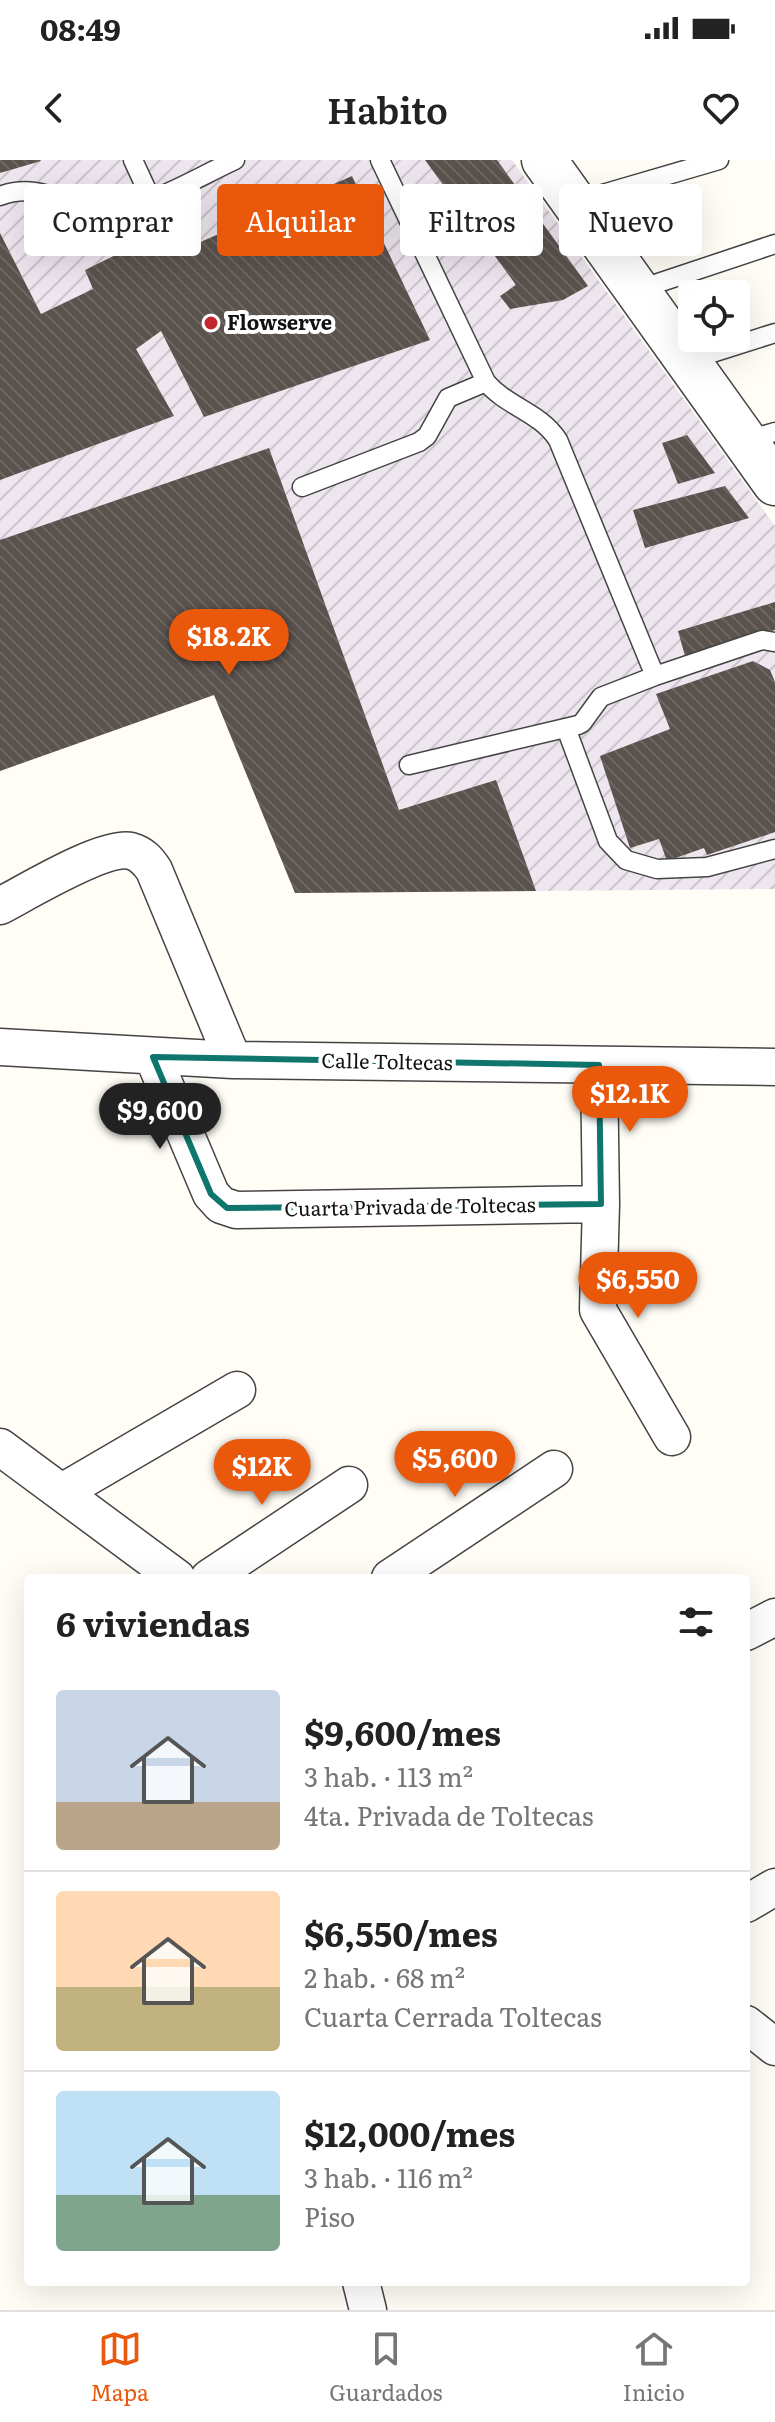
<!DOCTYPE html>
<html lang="es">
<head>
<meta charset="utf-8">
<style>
  :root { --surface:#fff; --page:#f2f2f2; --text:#222; --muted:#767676; --line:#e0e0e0; --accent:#ea580c }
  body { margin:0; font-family:Literata,serif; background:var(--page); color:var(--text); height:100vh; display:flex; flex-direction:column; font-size:30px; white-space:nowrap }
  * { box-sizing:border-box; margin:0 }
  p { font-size:26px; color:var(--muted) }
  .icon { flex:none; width:44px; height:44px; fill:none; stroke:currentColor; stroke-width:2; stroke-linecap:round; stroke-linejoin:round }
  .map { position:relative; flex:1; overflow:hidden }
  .drawer { position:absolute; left:24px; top:1414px; width:726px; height:712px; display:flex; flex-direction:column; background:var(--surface); border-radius:8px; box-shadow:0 8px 32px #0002 }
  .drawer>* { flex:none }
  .top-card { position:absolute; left:24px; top:24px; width:728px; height:72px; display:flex; gap:16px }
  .tools { position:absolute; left:678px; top:120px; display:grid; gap:16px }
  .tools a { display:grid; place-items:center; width:72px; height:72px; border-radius:8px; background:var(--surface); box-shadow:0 8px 32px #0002; font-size:40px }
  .price { position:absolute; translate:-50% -68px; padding:0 18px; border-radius:28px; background:var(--accent); color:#fff; font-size:26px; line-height:52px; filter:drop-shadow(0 2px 4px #0008) }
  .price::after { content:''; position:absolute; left:50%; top:48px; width:24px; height:18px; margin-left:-12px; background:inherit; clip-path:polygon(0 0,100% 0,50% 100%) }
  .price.active { background:#222; color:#fff }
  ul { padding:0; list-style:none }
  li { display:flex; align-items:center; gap:24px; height:200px; padding:0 32px }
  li+li { border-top:2px solid var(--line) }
  li span { display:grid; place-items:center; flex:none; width:224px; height:160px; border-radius:8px; color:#555 }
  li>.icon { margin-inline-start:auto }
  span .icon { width:96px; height:96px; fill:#fffc; stroke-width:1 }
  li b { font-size:34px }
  h2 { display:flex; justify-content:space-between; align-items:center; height:96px; padding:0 32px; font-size:34px }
  .chip { padding:0 28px; border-radius:8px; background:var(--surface); box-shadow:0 8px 32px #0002; font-size:28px; line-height:72px }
  .chip.active { background:var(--accent); color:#fff }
  .status { display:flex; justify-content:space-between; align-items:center; height:56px; padding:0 40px; background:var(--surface); direction:ltr }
  .status svg { height:22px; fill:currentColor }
  header { display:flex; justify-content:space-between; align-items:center; height:104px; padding:0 32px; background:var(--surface); font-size:36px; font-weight:600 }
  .tabs { display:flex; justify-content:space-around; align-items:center; height:112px; border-top:2px solid var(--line); background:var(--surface); font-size:22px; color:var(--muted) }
  .tabs a { display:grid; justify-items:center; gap:4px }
  .tabs .active { color:var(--accent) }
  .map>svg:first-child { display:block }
  .industrial { fill:url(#industrial-furrows) }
  .building { fill:url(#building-back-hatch) }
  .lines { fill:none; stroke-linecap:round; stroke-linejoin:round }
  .service-casing { stroke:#444; stroke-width:21 }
  .minor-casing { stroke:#444; stroke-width:39 }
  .tertiary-casing { stroke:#444; stroke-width:47 }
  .service { stroke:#fff; stroke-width:18 }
  .minor { stroke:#fff; stroke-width:36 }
  .tertiary { stroke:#fff; stroke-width:44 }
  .marked { fill:none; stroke:#0f766e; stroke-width:6; stroke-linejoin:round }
  .poi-dot { fill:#c4262e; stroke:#fff; stroke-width:3 }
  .labels { text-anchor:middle; stroke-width:8; stroke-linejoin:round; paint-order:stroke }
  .poi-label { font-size:20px; font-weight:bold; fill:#111; stroke:#fff; text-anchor:start }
  .street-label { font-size:20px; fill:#111; stroke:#fff }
</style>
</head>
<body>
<div class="status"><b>08:49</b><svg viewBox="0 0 49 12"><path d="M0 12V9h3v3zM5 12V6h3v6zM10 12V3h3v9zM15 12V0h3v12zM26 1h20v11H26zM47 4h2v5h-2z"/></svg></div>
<header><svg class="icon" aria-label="back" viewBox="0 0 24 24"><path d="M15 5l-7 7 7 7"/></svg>Habito<svg class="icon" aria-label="heart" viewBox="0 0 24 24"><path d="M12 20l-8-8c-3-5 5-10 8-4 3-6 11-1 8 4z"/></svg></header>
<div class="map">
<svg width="775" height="2150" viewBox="0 0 775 2150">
  <defs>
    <pattern id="industrial-furrows" width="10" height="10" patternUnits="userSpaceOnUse" patternTransform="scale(2)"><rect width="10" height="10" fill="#eee6ef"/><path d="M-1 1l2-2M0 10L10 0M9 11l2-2" fill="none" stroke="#cbc4cc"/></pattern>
    <pattern id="building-back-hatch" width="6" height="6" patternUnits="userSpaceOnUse" patternTransform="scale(2)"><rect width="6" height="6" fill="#5a524d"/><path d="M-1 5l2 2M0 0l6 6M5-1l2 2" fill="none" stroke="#6d6662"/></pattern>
  </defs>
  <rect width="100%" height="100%" fill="#fffdf5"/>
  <!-- industrial -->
  <path class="industrial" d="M0,0H512L775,366V729L295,733L214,535L0,611Z"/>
  <!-- building -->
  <path class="building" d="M0,0H40L41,1L0,13Z
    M425,0H497L588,126L563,140L510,149L500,136L516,125Z
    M352,16L430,180L204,257L161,171L136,189L174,256L0,320V73L41,154L93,129L85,110L177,65L189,87Z
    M687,275L715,313L678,324L662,283Z
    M269,288L399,650L496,620L536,731L295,733L214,535L0,611V380Z
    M725,326L749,358L645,388L633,350Z
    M775,442V470L685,496L678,471Z
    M753,501L770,510L775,522V672L707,695L704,688L667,701L659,679L630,688L600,596L670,569L656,534Z"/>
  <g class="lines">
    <!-- service casing -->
    <g class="service-casing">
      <path id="service" d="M133,0L151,39
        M380,0L486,222C507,247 540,252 558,280L655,516
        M0,36C43,19 73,53 115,49C153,45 200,16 235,0
        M575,44L606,33L719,0
        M637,130L775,84
        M687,201L775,173
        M744,281L775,272
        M302,327L419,282L427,276L448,238L486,222
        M566,568L608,681L626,700L657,709L707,707L775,689
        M409,605L578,565L582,563L601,537L655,516L762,480L775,482"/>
    </g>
    <!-- minor casing -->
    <g class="minor-casing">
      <path id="minor" d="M0,746C27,732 104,685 131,691C142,694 148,701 154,710L233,900
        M0,887L233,900L775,907
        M153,897L211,1034L221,1045L236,1050L601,1044
        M599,905L601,1044L598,1150L672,1277
        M0,1287L177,1418
        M62,1332L237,1230
        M209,1418L349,1325
        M390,1418L554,1309
        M746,1472L775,1457
        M746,1744L775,1727
        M746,1864L775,1887
        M361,2122L368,2150"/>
    </g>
    <!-- tertiary casing -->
    <g class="tertiary-casing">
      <path id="tertiary" d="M544,0L775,323"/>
    </g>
    <!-- service -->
    <use href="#service" class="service"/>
    <!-- minor -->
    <use href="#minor" class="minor"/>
    <!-- tertiary -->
    <use href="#tertiary" class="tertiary"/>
  </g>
  <!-- marked area -->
  <path class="marked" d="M153,897L599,905L601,1044L227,1048L211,1034Z"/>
  <!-- markers -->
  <circle class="poi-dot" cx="211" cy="163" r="8"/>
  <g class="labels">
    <!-- poi labels -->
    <g class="poi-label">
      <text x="227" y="170">Flowserve</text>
    </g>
    <!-- street labels -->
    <g class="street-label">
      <text transform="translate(387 902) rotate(1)" y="7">Calle Toltecas</text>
      <text transform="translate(410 1047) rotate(-1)" y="7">Cuarta Privada de Toltecas</text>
    </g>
  </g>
</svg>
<div class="tools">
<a><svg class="icon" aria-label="locate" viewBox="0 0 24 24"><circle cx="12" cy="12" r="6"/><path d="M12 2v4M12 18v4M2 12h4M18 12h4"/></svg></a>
</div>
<b class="price" style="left:229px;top:517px">$18.2K</b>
<b class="price" style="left:630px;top:974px">$12.1K</b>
<b class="price active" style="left:160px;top:991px">$9,600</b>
<b class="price" style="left:638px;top:1160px">$6,550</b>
<b class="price" style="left:455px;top:1339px">$5,600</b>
<b class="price" style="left:262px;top:1347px">$12K</b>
<div class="top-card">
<a class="chip">Comprar</a>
<a class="chip active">Alquilar</a>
<a class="chip">Filtros</a>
<a class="chip">Nuevo</a>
</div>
<section class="drawer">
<h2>6 viviendas<svg class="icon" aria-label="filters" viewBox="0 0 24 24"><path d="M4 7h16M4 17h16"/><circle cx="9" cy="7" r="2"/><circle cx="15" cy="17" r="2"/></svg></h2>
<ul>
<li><span style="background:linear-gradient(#c9d6e8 70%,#b9a48a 0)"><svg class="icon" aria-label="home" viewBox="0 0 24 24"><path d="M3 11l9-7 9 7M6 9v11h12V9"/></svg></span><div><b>$9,600/mes</b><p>3 hab. · 113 m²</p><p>4ta. Privada de Toltecas</p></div></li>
<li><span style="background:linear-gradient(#ffd9b3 60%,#c2b280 0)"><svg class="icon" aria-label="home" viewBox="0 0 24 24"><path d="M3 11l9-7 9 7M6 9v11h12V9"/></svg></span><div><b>$6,550/mes</b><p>2 hab. · 68 m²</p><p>Cuarta Cerrada Toltecas</p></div></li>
<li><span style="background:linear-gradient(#bfe0f5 65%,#7fa58c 0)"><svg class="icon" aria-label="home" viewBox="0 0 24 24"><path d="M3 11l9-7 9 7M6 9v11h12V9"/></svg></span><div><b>$12,000/mes</b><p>3 hab. · 116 m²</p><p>Piso</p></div></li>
</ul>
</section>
</div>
<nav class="tabs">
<a class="active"><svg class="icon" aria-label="map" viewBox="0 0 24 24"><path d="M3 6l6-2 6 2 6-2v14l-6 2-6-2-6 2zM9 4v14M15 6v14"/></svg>Mapa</a>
<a><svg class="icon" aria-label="saved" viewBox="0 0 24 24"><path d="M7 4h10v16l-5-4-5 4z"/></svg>Guardados</a>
<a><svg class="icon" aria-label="home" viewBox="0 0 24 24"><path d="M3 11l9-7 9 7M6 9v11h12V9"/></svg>Inicio</a>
</nav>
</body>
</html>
